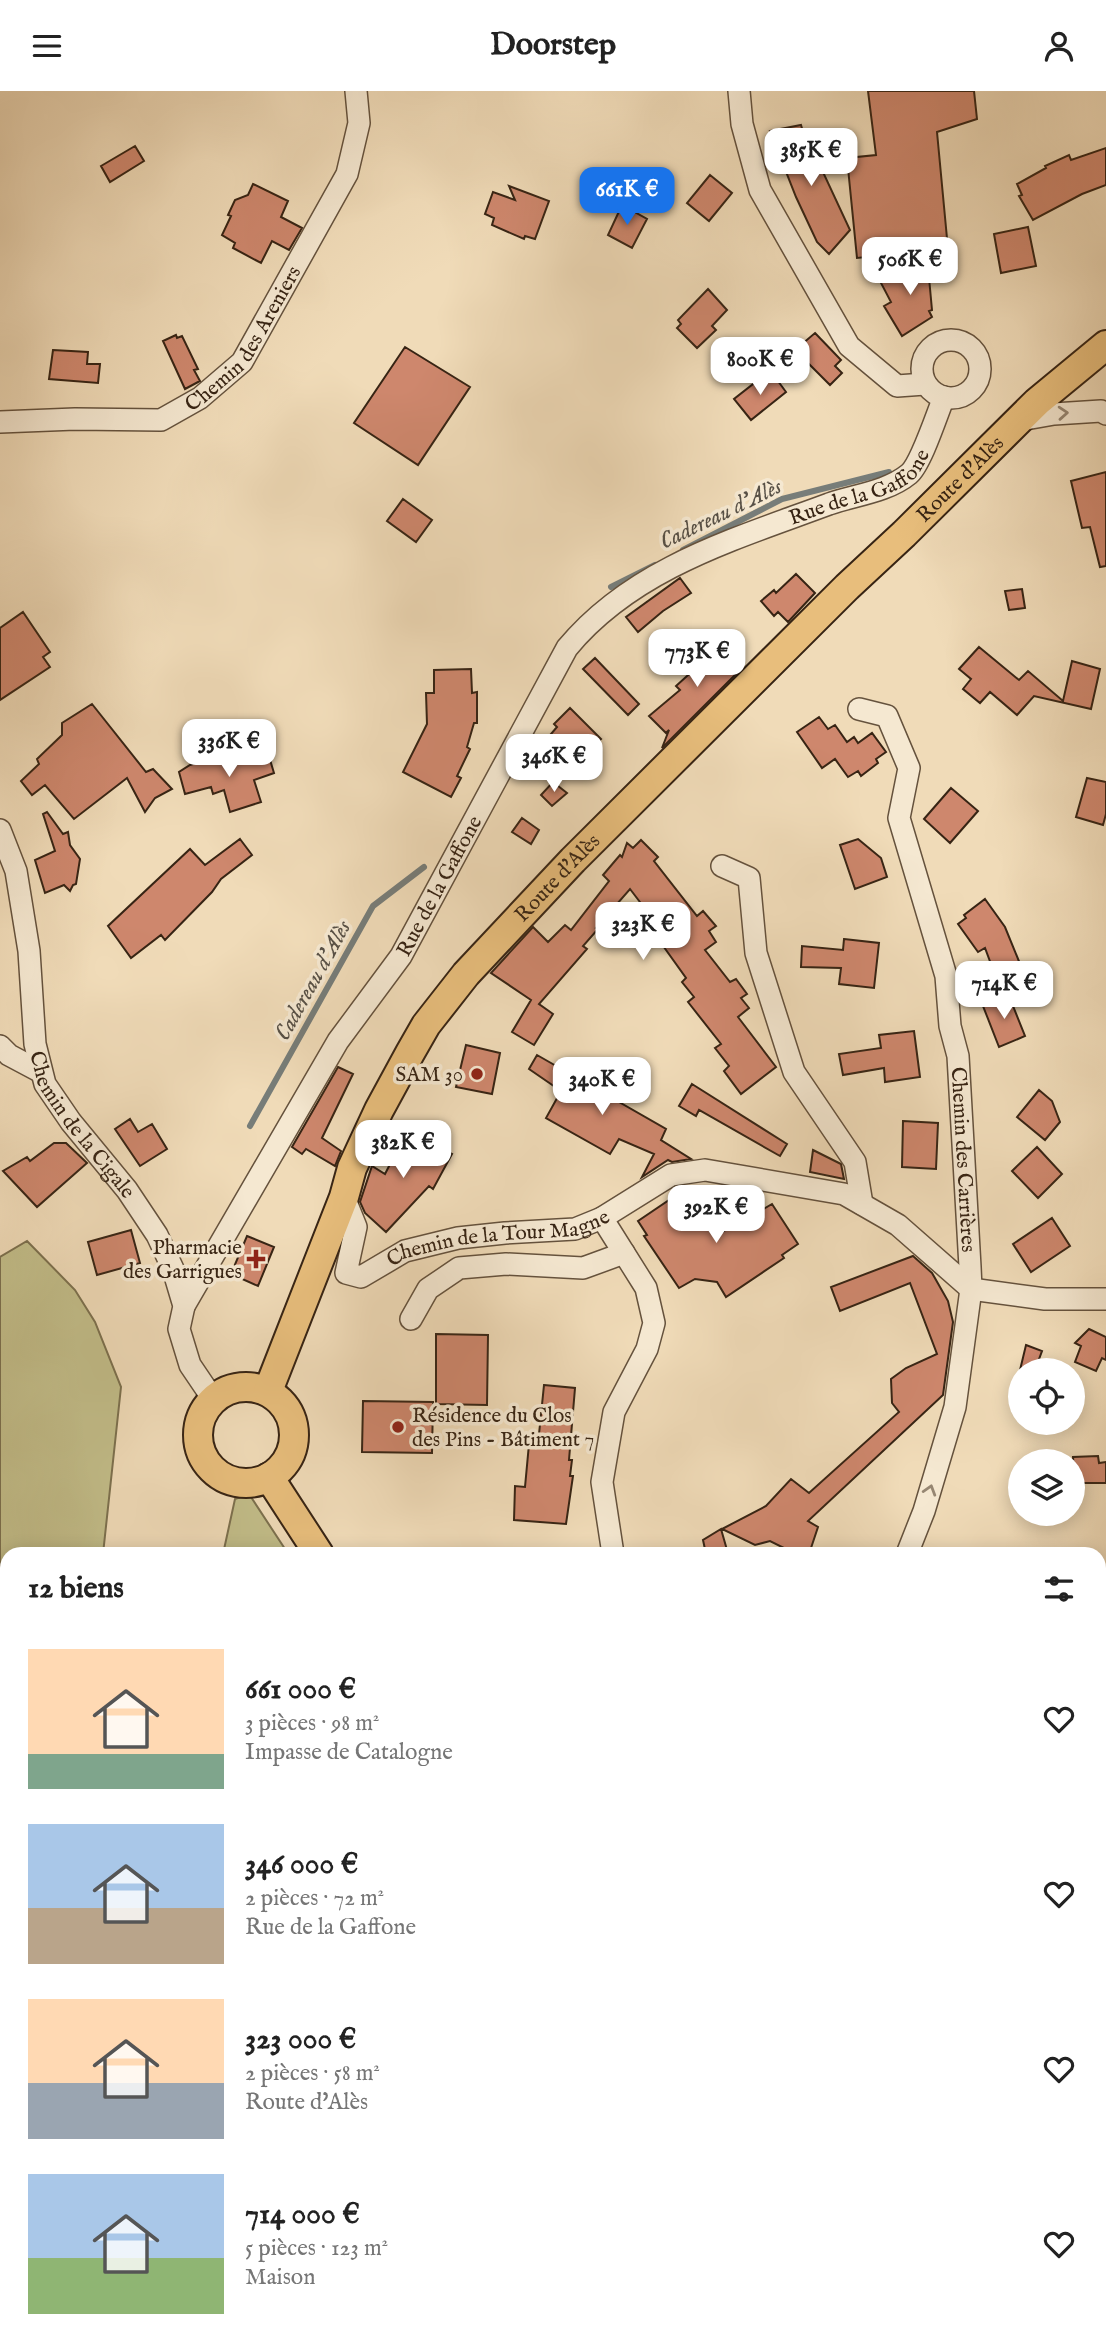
<!DOCTYPE html>
<html lang="fr">
<head>
<meta charset="utf-8">
<style>
  :root { --surface:#fff; --page:#f2f2f2; --text:#222; --muted:#767676; --accent:#1a73e8 }
  body { margin:0; font-family:"IM FELL English",serif; background:var(--page); color:var(--text); height:100vh; display:flex; flex-direction:column; font-size:26px; white-space:nowrap }
  * { box-sizing:border-box; margin:0 }
  p { font-size:23px; color:var(--muted) }
  .icon { flex:none; width:38px; height:38px; fill:none; stroke:currentColor; stroke-width:2; stroke-linecap:round; stroke-linejoin:round }
  .map { position:relative; flex:1; overflow:hidden }
  .drawer { position:absolute; left:0px; top:1456px; width:1106px; height:798px; display:flex; flex-direction:column; background:var(--surface); border-radius:21px 21px 0 0; box-shadow:0 4px 18px #0003 }
  .drawer>* { flex:none }
  .tools { position:absolute; left:1008px; top:1267px; display:grid; gap:14px }
  .tools a { display:grid; place-items:center; width:77px; height:77px; border-radius:50%; background:var(--surface); box-shadow:0 4px 18px #0003; font-size:35px }
  .price { position:absolute; translate:-50% -60px; padding:0 16px; border-radius:14px; background:#fff; color:#222; font-size:23px; line-height:46px; filter:drop-shadow(0 2px 4px #0008) }
  .price::after { content:''; position:absolute; left:50%; top:42px; width:21px; height:16px; margin-left:-10px; background:inherit; clip-path:polygon(0 0,100% 0,50% 100%) }
  .price.current { background:var(--accent); color:#fff }
  ul { padding:0; list-style:none }
  li { display:flex; align-items:center; gap:21px; height:175px; padding:0 28px }
  li span { display:grid; place-items:center; flex:none; width:196px; height:140px; border-radius:0px; color:#555 }
  li>.icon { margin-inline-start:auto }
  span .icon { width:84px; height:84px; fill:#fffc; stroke-width:1 }
  li b { font-size:30px }
  h2 { display:flex; justify-content:space-between; align-items:center; height:84px; padding:0 28px; font-size:30px }
  header { display:flex; justify-content:space-between; align-items:center; height:91px; padding:0 28px; background:var(--surface); font-size:32px; font-weight:700 }
  .map>svg:first-child { display:block }
  .green { fill:#c2bd89; stroke:#7c704e; stroke-width:2 }
  .lines { fill:none; stroke-linecap:round; stroke-linejoin:round }
  .stream { stroke:#777d79; stroke-width:6 }
  .building { fill:#ce876d; stroke:#372414; stroke-width:2 }
  .minor-casing { stroke:#65523d; stroke-width:24 }
  .major-casing { stroke:#372414; stroke-width:32 }
  .minor { stroke:#f5e8d1; stroke-width:21 }
  .major { stroke:#e8be7c; stroke-width:28 }
  .oneway { stroke:#968672 }
  .poi-dot { fill:#8f2418; stroke:#f5e8d1; stroke-width:2.5 }
  .labels { text-anchor:middle; stroke-width:7; stroke-linejoin:round; paint-order:stroke }
  .street-label { font-size:21px; fill:#372414; stroke:#f5e8d1 }
  .poi-label { font-size:21px; fill:#372414; stroke:#f5e8d1; text-anchor:end }
  .water-label { font-size:23px; font-style:italic; fill:#575046; stroke:#f5e8d1 }
</style>
</head>
<body>
<header><svg class="icon" aria-label="menu" viewBox="0 0 24 24"><path d="M4 6h16M4 12h16M4 18h16"/></svg>Doorstep<svg class="icon" aria-label="person" viewBox="0 0 24 24"><circle cx="12" cy="8" r="4"/><path d="M4 21q1-7 8-7t8 7"/></svg></header>
<div class="map">
<svg width="1106" height="2254" viewBox="0 0 1106 2254">
  <rect width="100%" height="100%" fill="#f0dbb8"/>
  <filter id="stains"><feTurbulence type="fractalNoise" baseFrequency=".00286" numOctaves="4"/><feColorMatrix values="0 0 0 0 .2 0 0 0 0 .09 0 0 0 0 .02 0 0 0 .5 -.17"/></filter>
  <radialGradient id="worn" r=".72"><stop offset=".6" stop-color="#630" stop-opacity="0"/><stop offset="1" stop-color="#630" stop-opacity=".3"/></radialGradient>
  <!-- green -->
  <path class="green" d="M27,1150L75,1199L95,1231L121,1296L103,1463H7V2247H328L333,2254H0V1166Z
    M249,1403L287,1461L288,1463H223L235,1408Z
    M379,2247H749L748,2254H383Z"/>
  <g class="lines">
    <!-- stream -->
    <path class="stream" d="M683,459L782,408L889,381
      M611,496L655,474
      M250,1035L373,815L424,776
      M347,2247L351,2254"/>
  </g>
  <!-- building -->
  <path class="building" d="M868,0H974L977,28L937,41L948,158L857,167L847,67L876,64Z
    M801,34L811,68L816,66L850,139L829,163L817,151L796,106L770,40Z
    M135,55L144,70L110,91L101,75Z
    M1106,57V94L1082,103L1033,129L1019,105L1022,104L1017,93L1046,77L1045,75L1069,64L1071,69Z
    M710,84L732,102L709,130L687,112Z
    M253,93L288,110L281,126L302,137L289,159L272,150L261,172L233,157L235,152L222,144L231,125L228,124L235,109L248,104Z
    M509,95L549,110L535,148L525,145L524,148L492,134L494,127L485,123L493,101L515,109Z
    M622,114L647,128L632,157L608,144Z
    M1028,136L1036,175L1001,182L994,143Z
    M927,165L932,219L929,220L932,226L902,245L884,215L891,211L881,192Z
    M708,198L727,219L712,235L716,239L697,257L677,237L681,233L678,229Z
    M815,242L841,269L835,275L842,282L830,294L795,259Z
    M176,244L177,247L182,245L198,278L194,279L200,290L185,298L163,250Z
    M405,256L470,296L418,374L354,332Z
    M53,259L88,261L87,273H100L98,292L49,288Z
    M775,286L786,301L751,329L734,308L757,290L761,295Z
    M1106,381V475L1100,476L1090,436L1082,437L1071,390Z
    M403,408L432,429L416,451L387,430Z
    M796,483L815,502L788,531L778,521L774,525L761,510L774,499L776,502Z
    M680,487L691,502L663,520L638,541L626,526Z
    M1022,498L1025,517L1009,519L1005,500Z
    M23,521L50,561L43,566L50,576L0,609V537Z
    M720,546L740,579L662,657L669,639L666,642L649,625L680,599L676,595L709,565L703,556Z
    M979,556L1019,589L1028,580L1063,610L1072,570L1100,578L1091,618L1034,605L1017,624L990,601L980,612L963,598L971,588L959,578Z
    M595,567L639,613L628,624L583,578Z
    M471,578L472,602L477,601V632H474L467,656L470,658L457,685L461,687L451,706L403,681L427,633L426,602H434V579Z
    M92,613L146,681L153,678L172,698L155,707L145,721L127,687L74,728L45,694L32,704L21,690L39,673L37,668L62,644V632Z
    M570,617L601,648L578,671L551,643L557,636L554,633Z
    M819,626L828,638L835,634L847,651L854,646L858,652L872,642L886,661L876,668L878,672L861,685L858,680L848,686L835,668L822,677L797,641Z
    M268,662L274,682L254,689L261,711L230,721L224,699L213,703L211,696L185,703L179,681L190,674L220,665L222,672Z
    M1087,687L1106,691V723L1103,734L1076,726Z
    M553,691L567,702L552,715L541,704Z
    M951,697L978,720L950,752L924,728Z
    M47,721L63,743L68,741L70,754L80,768L76,793L73,794L70,800L64,794L45,802L35,769L55,760L43,723Z
    M522,727L539,739L531,753L512,741Z
    M240,748L252,764L221,788L212,801L165,849L161,844L131,867L108,835L190,758L205,774Z
    M858,748L881,767L887,786L855,798L840,754Z
    M641,749L658,766L654,770L697,825L703,820L716,835L709,840L716,851L705,859L730,891L736,888L747,903L741,907L749,917L738,926L776,976L741,1003L724,980L729,975L715,957L721,953L688,911L694,906L682,891L686,887L656,845L662,840L630,798L596,837L598,838L583,855L587,858L539,913L553,923L534,954L512,941L531,909L491,882L533,836L548,851L565,834L571,839L609,790L603,784L620,764L622,766L627,752L633,757Z
    M985,808L1005,836L1027,890L1001,900L985,857L978,861L958,833L966,827L964,824Z
    M844,848L879,852L874,897L839,893L841,877L801,876L802,855L843,859Z
    M1009,905L1025,945L999,956L983,915Z
    M914,940L920,986L885,991L884,977L843,984L839,963L881,957L879,944Z
    M466,954L500,962L492,1003L456,996Z
    M537,964L666,1038L661,1049L691,1068L672,1071L668,1069L642,1086L654,1063L619,1048L610,1063L546,1027L561,1000L529,978Z
    M338,976L353,983L322,1047L341,1060L335,1075L306,1058L302,1063L292,1056Z
    M692,993L787,1053L780,1065L699,1019L696,1025L679,1015Z
    M1039,999L1052,1010L1060,1031L1045,1049L1017,1026Z
    M130,1028L138,1041L152,1033L167,1058L140,1075L115,1038Z
    M903,1030L938,1032L936,1078L902,1076Z
    M407,1040L452,1063L433,1098L429,1095L386,1141L365,1122L360,1111L372,1075L385,1083Z
    M54,1052H66L87,1072L37,1116L3,1080L27,1066L30,1070Z
    M1037,1056L1062,1083L1038,1107L1012,1080Z
    M813,1059L841,1073L844,1088L810,1081Z
    M681,1101L690,1115L692,1113L715,1146L753,1120L755,1123L772,1113L798,1153L782,1164L784,1167L726,1206L717,1191L695,1188L679,1197L644,1145L647,1144L638,1130Z
    M1052,1127L1070,1155L1031,1181L1013,1153Z
    M131,1139L140,1172L97,1184L88,1151Z
    M247,1145L274,1156L258,1195L231,1183Z
    M913,1165L932,1182L948,1210L953,1231L943,1304L808,1430L818,1436L809,1463H796L770,1450L755,1454L722,1438L766,1415L791,1388L809,1402L899,1321L892,1312L891,1288L906,1277L937,1263L910,1192L840,1220L831,1196Z
    M1089,1238L1106,1246V1269L1102,1267L1096,1280L1075,1271L1081,1255L1075,1252Z
    M436,1243L488,1244L487,1314L436,1313Z
    M1026,1254L1042,1260L1035,1279H1020V1306L1014,1304Z
    M544,1294L575,1297L569,1369H572L570,1385H573L566,1433L514,1429L515,1395L525,1396L529,1353H538Z
    M363,1310L433,1311L432,1362L362,1361Z
    M1098,1365L1099,1372L1106,1371V1392H1075L1073,1366Z
    M721,1438L727,1459L706,1463L703,1449Z"/>
  <g class="lines">
    <!-- minor casing -->
    <g class="minor-casing">
      <g id="minor">
        <path d="M739,0L742,33L760,99L849,255L897,295L925,293"/>
        <circle cx="951" cy="278" r="29"/>
        <path d="M1020,329L1054,323L1101,320L1106,323"/>
        <path id="s1" d="M0,331L75,328L161,329L200,307L242,271L347,83L359,32L356,0"/>
        <path id="s2" d="M859,618L887,625L909,677L899,727L946,885L950,935L958,965L970,1176L971,1198L955,1316L924,1420L907,1463"/>
        <path id="s3" d="M0,739L16,780L29,860L35,953L45,993L71,1031L127,1099L157,1144L173,1178L184,1215L179,1238L190,1274L213,1308"/>
        <path d="M722,775L749,787L756,862L794,981L855,1071L862,1113"/>
        <path d="M0,955L9,964L41,981"/>
        <path id="s4" d="M344,1106L356,1136L346,1182L361,1186L405,1160L458,1147L505,1142L575,1138L602,1127L671,1084L705,1079L844,1103L898,1134L971,1198L1045,1208H1106"/>
        <path d="M602,1127L646,1197L654,1232L647,1258L614,1321L602,1391L613,1463"/>
        <path id="s5" d="M184,1215L338,950L401,865L567,557C633,477 735,448 829,413C855,404 887,401 909,383C921,373 937,323 944,306"/>
        <path d="M411,1228L428,1198L459,1177L506,1173L583,1177L624,1162"/>
        <path d="M1099,1728H1106"/>
        <path d="M1099,1987L1106,1991"/>
      </g>
    </g>
    <!-- major casing -->
    <g class="major-casing">
      <g id="major">
        <circle cx="246" cy="1344" r="48"/>
        <path id="s6" d="M268,1300L344,1106L352,1077L379,1019L410,962L426,934L466,883L573,769L847,496L904,443L1037,311L1106,254"/>
        <path d="M269,1386L319,1463"/>
        <path d="M876,2247L887,2254"/>
      </g>
    </g>
    <!-- minor -->
    <use href="#minor" class="minor"/>
    <!-- major -->
    <use href="#major" class="major"/>
  </g>
  <!-- one-way arrows -->
  <defs><path id="oneway-chevron" d="M-2-3.5L2.5 0L-2 3.5" fill="none" stroke-width="1.6" stroke-linecap="round" stroke-linejoin="round" transform="scale(1.75)"/></defs>
  <g class="oneway">
    <use href="#oneway-chevron" transform="translate(1063 322) rotate(-4)"/>
    <use href="#oneway-chevron" transform="translate(930 1399) rotate(-73)"/>
  </g>
  <!-- markers -->
  <g class="poi-dot">
    <circle cx="477" cy="983" r="7"/>
    <path d="M252.5 1157.5h7v7h7v7h-7v7h-7v-7h-7v-7h7z"/>
    <circle cx="398" cy="1336" r="7"/>
  </g>
  <g class="labels">
    <!-- street labels -->
    <g class="street-label">
      <text dy="7" stroke="none"><textPath href="#s1" startOffset="280">Chemin des Areniers</textPath></text>
      <text dy="7" stroke="none"><textPath href="#s6" startOffset="1164">Route d'Alès</textPath></text>
      <text dy="7" stroke="none"><textPath href="#s5" startOffset="1101">Rue de la Gaffone</textPath></text>
      <text dy="7" stroke="none"><textPath href="#s6" startOffset="597">Route d'Alès</textPath></text>
      <text dy="7" stroke="none"><textPath href="#s5" startOffset="492">Rue de la Gaffone</textPath></text>
      <text dy="7" stroke="none"><textPath href="#s3" startOffset="313">Chemin de la Cigale</textPath></text>
      <text dy="7" stroke="none"><textPath href="#s2" startOffset="486">Chemin des Carrières</textPath></text>
      <text dy="7" stroke="none"><textPath href="#s4" startOffset="240">Chemin de la Tour Magne</textPath></text>
    </g>
    <!-- poi labels -->
    <g class="poi-label">
      <text x="463" y="990">SAM 30</text>
      <text x="242" y="1163">Pharmacie<tspan x="242" dy="24">des Garrigues</tspan></text>
      <text x="412" y="1331" text-anchor="start">Résidence du Clos<tspan x="412" dy="24">des Pins - Bâtiment 7</tspan></text>
    </g>
    <!-- water labels -->
    <g class="water-label">
      <text transform="translate(720 422) rotate(-26)" y="8">Cadereau d'Alès</text>
      <text transform="translate(312 889) rotate(-61)" y="8">Cadereau d'Alès</text>
    </g>
  </g>
  <rect width="100%" height="100%" filter="url(#stains)"/>
  <rect width="100%" height="100%" fill="url(#worn)"/>
</svg>
<div class="tools">
<a><svg class="icon" aria-label="locate" viewBox="0 0 24 24"><circle cx="12" cy="12" r="6"/><path d="M12 2v4M12 18v4M2 12h4M18 12h4"/></svg></a>
<a><svg class="icon" aria-label="layers" viewBox="0 0 24 24"><path d="M12 4l9 5-9 5-9-5zM3 14l9 5 9-5"/></svg></a>
</div>
<b class="price" style="left:811px;top:97px">385K €</b>
<b class="price current" style="left:627px;top:136px">661K €</b>
<b class="price" style="left:910px;top:206px">506K €</b>
<b class="price" style="left:760px;top:306px">800K €</b>
<b class="price" style="left:697px;top:598px">773K €</b>
<b class="price" style="left:229px;top:688px">336K €</b>
<b class="price" style="left:554px;top:703px">346K €</b>
<b class="price" style="left:643px;top:871px">323K €</b>
<b class="price" style="left:1004px;top:930px">714K €</b>
<b class="price" style="left:602px;top:1026px">340K €</b>
<b class="price" style="left:403px;top:1089px">382K €</b>
<b class="price" style="left:716px;top:1154px">392K €</b>
<section class="drawer">
<h2>12 biens<svg class="icon" aria-label="filters" viewBox="0 0 24 24"><path d="M4 7h16M4 17h16"/><circle cx="9" cy="7" r="2"/><circle cx="15" cy="17" r="2"/></svg></h2>
<ul>
<li><span style="background:linear-gradient(#ffd9b3 75%,#7fa58c 0)"><svg class="icon" aria-label="home" viewBox="0 0 24 24"><path d="M3 11l9-7 9 7M6 9v11h12V9"/></svg></span><div><b>661 000 €</b><p>3 pièces · 98 m²</p><p>Impasse de Catalogne</p></div><svg class="icon" aria-label="heart" viewBox="0 0 24 24"><path d="M12 20l-8-8c-3-5 5-10 8-4 3-6 11-1 8 4z"/></svg></li>
<li><span style="background:linear-gradient(#a9c7e8 60%,#b9a48a 0)"><svg class="icon" aria-label="home" viewBox="0 0 24 24"><path d="M3 11l9-7 9 7M6 9v11h12V9"/></svg></span><div><b>346 000 €</b><p>2 pièces · 72 m²</p><p>Rue de la Gaffone</p></div><svg class="icon" aria-label="heart" viewBox="0 0 24 24"><path d="M12 20l-8-8c-3-5 5-10 8-4 3-6 11-1 8 4z"/></svg></li>
<li><span style="background:linear-gradient(#ffd9b3 60%,#9aa5b1 0)"><svg class="icon" aria-label="home" viewBox="0 0 24 24"><path d="M3 11l9-7 9 7M6 9v11h12V9"/></svg></span><div><b>323 000 €</b><p>2 pièces · 58 m²</p><p>Route d'Alès</p></div><svg class="icon" aria-label="heart" viewBox="0 0 24 24"><path d="M12 20l-8-8c-3-5 5-10 8-4 3-6 11-1 8 4z"/></svg></li>
<li><span style="background:linear-gradient(#a9c7e8 60%,#8fb573 0)"><svg class="icon" aria-label="home" viewBox="0 0 24 24"><path d="M3 11l9-7 9 7M6 9v11h12V9"/></svg></span><div><b>714 000 €</b><p>5 pièces · 123 m²</p><p>Maison</p></div><svg class="icon" aria-label="heart" viewBox="0 0 24 24"><path d="M12 20l-8-8c-3-5 5-10 8-4 3-6 11-1 8 4z"/></svg></li>
</ul>
</section>
</div>
</body>
</html>
